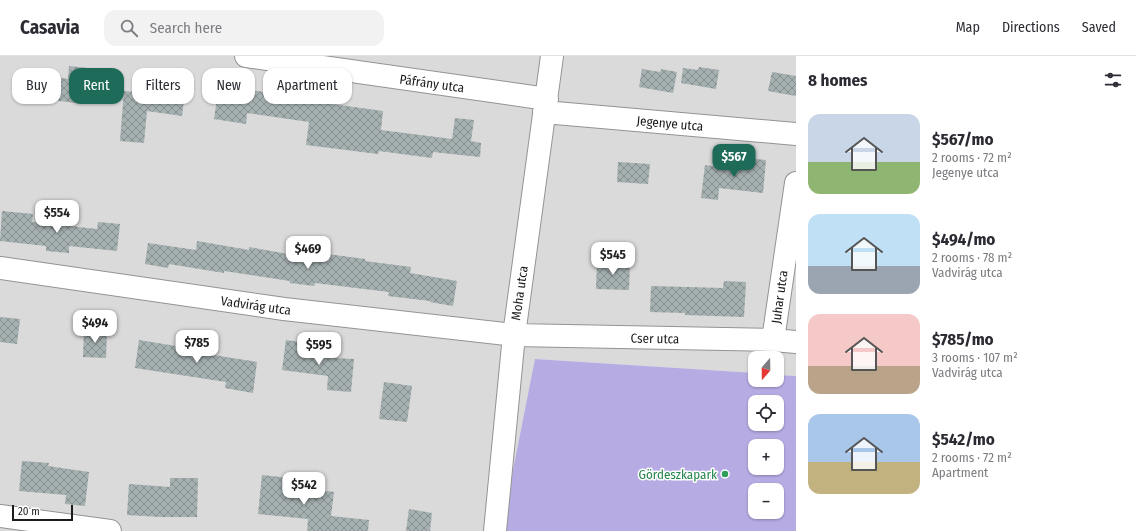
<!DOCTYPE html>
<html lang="en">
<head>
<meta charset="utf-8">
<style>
  :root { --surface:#fff; --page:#f2f2f3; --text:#2b2b33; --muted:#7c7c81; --line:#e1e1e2; --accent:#1e6b59 }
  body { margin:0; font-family:"Fira Sans Condensed",sans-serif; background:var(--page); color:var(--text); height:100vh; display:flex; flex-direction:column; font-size:15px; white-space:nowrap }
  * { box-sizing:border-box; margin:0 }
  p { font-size:13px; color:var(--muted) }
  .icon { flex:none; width:22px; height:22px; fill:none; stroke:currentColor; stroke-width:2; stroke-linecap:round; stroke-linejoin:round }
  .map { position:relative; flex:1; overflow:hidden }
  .drawer { display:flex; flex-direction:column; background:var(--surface); width:340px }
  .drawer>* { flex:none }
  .hud { position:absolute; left:12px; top:12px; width:380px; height:36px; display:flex; gap:8px }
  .needle { width:26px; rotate:200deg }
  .fabs { position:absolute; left:748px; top:295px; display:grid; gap:8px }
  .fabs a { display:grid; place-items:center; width:36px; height:36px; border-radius:8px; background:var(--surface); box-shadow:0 1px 3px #0004; font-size:20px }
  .scale { position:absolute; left:12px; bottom:10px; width:61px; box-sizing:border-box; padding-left:4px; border:2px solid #1c1c1c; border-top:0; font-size:11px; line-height:14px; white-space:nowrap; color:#1c1c1c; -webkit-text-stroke:3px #fff; paint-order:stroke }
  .price { position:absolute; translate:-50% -34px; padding:0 9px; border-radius:8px; background:#fff; color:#222; font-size:13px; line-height:26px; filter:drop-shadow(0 1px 2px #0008) }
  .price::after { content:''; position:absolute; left:50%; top:24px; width:12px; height:9px; margin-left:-6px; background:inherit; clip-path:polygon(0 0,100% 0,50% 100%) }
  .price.active { background:var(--accent); color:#fff }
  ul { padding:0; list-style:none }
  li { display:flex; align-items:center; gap:12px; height:100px; padding:0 12px }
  li span { display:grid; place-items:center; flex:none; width:112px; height:80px; border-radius:12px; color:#555 }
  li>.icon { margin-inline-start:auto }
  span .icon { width:48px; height:48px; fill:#fffc; stroke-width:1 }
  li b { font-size:17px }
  h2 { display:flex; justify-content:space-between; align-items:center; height:48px; padding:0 12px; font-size:17px }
  .chip { padding:0 14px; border-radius:12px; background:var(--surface); box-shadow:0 1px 3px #0004; font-size:14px; line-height:36px }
  .chip.active { background:var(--accent); color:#fff }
  header { display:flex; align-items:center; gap:24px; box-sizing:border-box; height:56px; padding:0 20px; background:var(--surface); border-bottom:1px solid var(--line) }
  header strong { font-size:19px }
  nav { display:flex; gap:22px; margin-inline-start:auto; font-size:14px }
  .search { width:280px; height:36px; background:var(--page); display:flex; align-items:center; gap:10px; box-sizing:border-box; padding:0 14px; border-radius:12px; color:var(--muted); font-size:15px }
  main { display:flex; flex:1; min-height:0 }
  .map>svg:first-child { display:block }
  .residential { fill:#d9dad9 }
  .grass { fill:#b7abe4; fill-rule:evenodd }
  .building { fill:url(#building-cross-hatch) }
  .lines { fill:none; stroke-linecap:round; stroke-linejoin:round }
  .street-casing { stroke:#939393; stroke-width:24 }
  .street { stroke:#fff; stroke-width:22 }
  .leisure-dot { fill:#2e9e5b; stroke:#fff; stroke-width:1.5 }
  .labels { text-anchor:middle; stroke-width:3; stroke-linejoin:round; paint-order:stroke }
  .street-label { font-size:13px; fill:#1c1c1c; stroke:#fff }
  .leisure-label { font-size:13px; fill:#27864d; stroke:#fff; text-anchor:end }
</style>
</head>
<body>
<header>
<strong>Casavia</strong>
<div class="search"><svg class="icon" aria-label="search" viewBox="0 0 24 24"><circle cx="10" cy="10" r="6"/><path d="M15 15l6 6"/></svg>Search here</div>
<nav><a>Map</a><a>Directions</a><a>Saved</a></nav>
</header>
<main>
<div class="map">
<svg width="796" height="475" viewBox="0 0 796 475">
  <defs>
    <pattern id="building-cross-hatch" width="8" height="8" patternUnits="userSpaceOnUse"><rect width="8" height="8" fill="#a5b0b1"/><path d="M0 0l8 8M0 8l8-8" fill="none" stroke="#868e8f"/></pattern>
  </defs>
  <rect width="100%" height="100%" fill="#e2e8ec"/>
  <!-- residential -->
  <path class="residential" d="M0,0H796V320L777,319V302H755V317L536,303L501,475H0Z"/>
  <!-- grass -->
  <path class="grass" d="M535,303L755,317V324H777V319L796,320V475H501ZM755,346H777V368H755ZM755,390H777V412H755ZM755,434H777V456H755Z"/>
  <!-- building -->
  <path class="building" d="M69,10L88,12L84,48L19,40L22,16L68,23Z
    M699,11L719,14L716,33L681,27L683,12L698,14Z
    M642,13L660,16L661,13L677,16L673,37L639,31Z
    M772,16L796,20V40L768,35Z
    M165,18L187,21L182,60L147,55L144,87L120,85L124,35L162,38Z
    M219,29L289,40L288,42L383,55L381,74L452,83L455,62L474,64L471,85L481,87L480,101L433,96L432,102L379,95L378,98L306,89L309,66L247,57L246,68L214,63Z
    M739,102L766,104L763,137L719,132L718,144L701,142L705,109L737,114Z
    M618,106L650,108L648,128L617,126Z
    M2,155L33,158L32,166L97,173L98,166L120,168L117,195L69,190V197L46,195V190L0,185Z
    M197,185L249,194V191L294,199L295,189L320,193V197L365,203V205L411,211L410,217L457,225L453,250L430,246V245L388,240L389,236L315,227L314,230L290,227V225L224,215V217L169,208L168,212L145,208L148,187L196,194Z
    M597,205L630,206L629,234L596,233Z
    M724,225L746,226L744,261L685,259V257L650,256L651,230L723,232Z
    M0,261L20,263L17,288L0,286Z
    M84,273L107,275L106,302L83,301Z
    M183,282L208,286L207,298L257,306L253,337L225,332L226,326L135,312L139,284L182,291Z
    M286,284L314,288L313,301L354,303L351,336L327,334L328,320L282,314Z
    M384,326L412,330L407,366L379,363Z
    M22,405L49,407L48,410L89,416L85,450L65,448L66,439L19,435Z
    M262,419L290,422L289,430L334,436L331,460L369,464L368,475H307L308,463L258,458Z
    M170,422H198L197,461H160L127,459L129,428L170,431Z
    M409,453L432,457L430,475H406Z"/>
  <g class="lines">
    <!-- street casing -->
    <g class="street-casing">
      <path id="street" d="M246,0L547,43
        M544,56L796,78
        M0,212L284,253L514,279L773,284L796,286
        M773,284L796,127
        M0,460L110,475
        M495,475L514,279L552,0"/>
    </g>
    <!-- street -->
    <use href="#street" class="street"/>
  </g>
  <!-- markers -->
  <circle class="leisure-dot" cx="725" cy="418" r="4"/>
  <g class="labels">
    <!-- street labels -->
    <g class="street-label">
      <text transform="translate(432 27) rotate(8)" y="5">Páfrány utca</text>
      <text transform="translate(670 67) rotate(5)" y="5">Jegenye utca</text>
      <text transform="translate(519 237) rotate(-82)" y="5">Moha utca</text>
      <text transform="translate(779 241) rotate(-82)" y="5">Juhar utca</text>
      <text transform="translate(256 249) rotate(8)" y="5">Vadvirág utca</text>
      <text transform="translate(655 282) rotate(1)" y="5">Cser utca</text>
    </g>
    <!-- leisure labels -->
    <g class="leisure-label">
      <text x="717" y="423">Gördeszkapark</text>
    </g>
  </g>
</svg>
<div class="fabs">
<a><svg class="needle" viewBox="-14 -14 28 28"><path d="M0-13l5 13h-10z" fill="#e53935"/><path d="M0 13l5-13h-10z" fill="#7c7c81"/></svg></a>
<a><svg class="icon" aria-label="locate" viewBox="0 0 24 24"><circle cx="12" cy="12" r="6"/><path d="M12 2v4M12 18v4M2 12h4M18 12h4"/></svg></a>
<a>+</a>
<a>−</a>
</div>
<div class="scale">20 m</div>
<b class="price active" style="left:734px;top:122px">$567</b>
<b class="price" style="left:57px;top:178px">$554</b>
<b class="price" style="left:308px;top:214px">$469</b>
<b class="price" style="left:613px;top:220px">$545</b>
<b class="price" style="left:95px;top:288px">$494</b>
<b class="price" style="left:197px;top:308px">$785</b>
<b class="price" style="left:319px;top:310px">$595</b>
<b class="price" style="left:304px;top:450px">$542</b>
<div class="hud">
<a class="chip">Buy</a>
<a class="chip active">Rent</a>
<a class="chip">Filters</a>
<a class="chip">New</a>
<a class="chip">Apartment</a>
</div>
</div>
<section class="drawer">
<h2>8 homes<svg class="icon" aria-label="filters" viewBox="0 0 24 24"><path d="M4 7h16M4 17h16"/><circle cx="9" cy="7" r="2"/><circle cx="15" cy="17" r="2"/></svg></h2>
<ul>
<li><span style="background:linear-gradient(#c9d6e8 60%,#8fb573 0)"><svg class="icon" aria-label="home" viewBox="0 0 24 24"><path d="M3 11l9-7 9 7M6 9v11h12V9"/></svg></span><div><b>$567/mo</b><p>2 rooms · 72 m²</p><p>Jegenye utca</p></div></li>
<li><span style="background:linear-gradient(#bfe0f5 65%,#9aa5b1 0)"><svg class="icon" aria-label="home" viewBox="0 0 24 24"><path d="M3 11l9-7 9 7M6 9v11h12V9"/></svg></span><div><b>$494/mo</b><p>2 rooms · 78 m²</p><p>Vadvirág utca</p></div></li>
<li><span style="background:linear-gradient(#f6c9c9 65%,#b9a48a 0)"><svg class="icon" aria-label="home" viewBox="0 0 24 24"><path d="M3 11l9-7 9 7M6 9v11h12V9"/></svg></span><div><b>$785/mo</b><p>3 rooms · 107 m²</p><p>Vadvirág utca</p></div></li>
<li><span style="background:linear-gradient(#a9c7e8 60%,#c2b280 0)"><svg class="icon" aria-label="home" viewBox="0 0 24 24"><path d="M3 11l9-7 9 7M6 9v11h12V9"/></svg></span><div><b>$542/mo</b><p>2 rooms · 72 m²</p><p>Apartment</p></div></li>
</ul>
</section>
</main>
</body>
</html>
